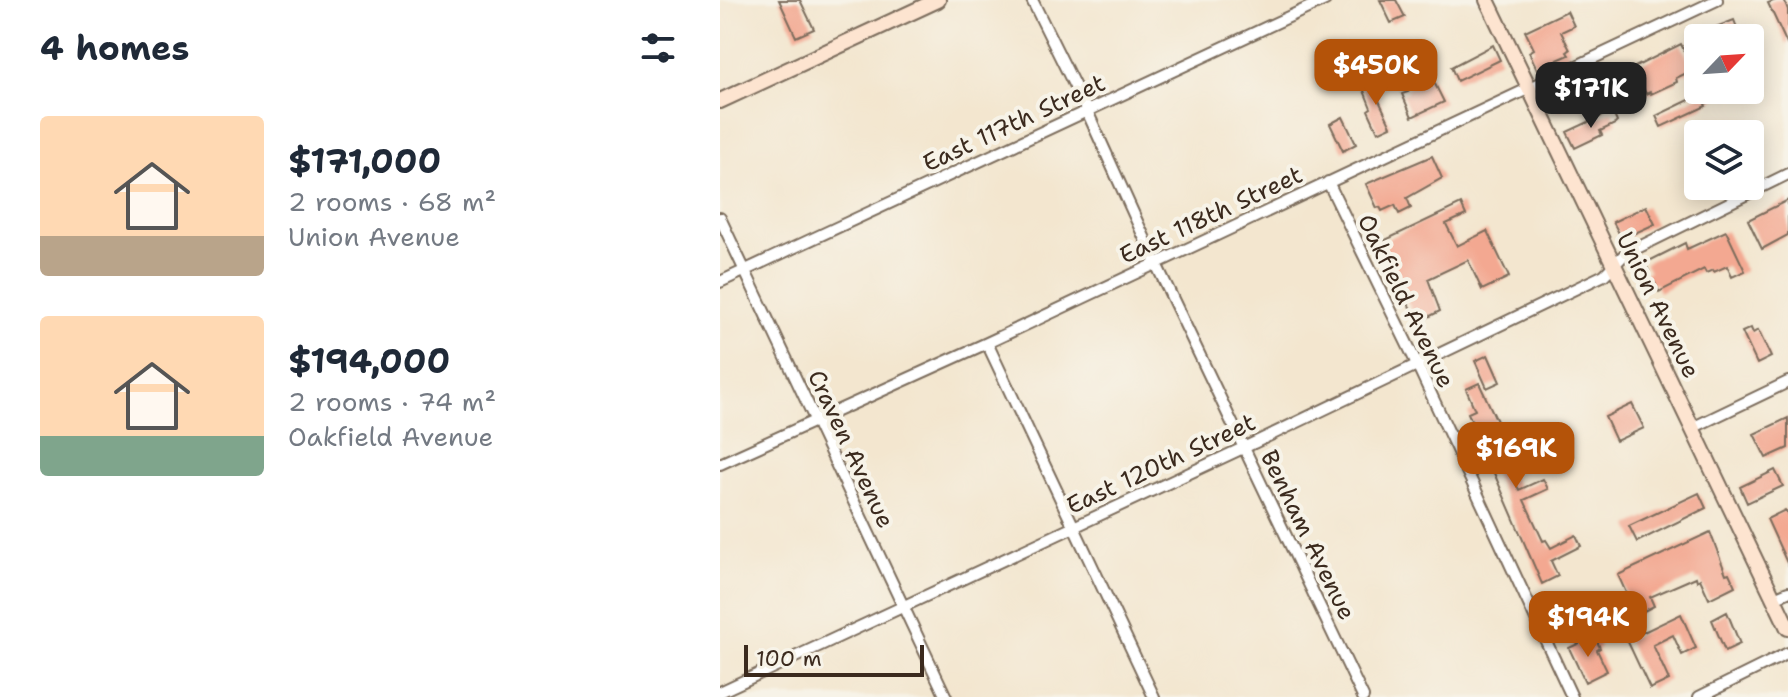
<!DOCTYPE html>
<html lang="en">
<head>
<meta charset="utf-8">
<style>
  :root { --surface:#fff; --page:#f2f2f3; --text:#1f2937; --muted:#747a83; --accent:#b45309 }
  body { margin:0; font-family:"Shantell Sans",sans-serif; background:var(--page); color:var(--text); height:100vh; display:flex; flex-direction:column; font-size:30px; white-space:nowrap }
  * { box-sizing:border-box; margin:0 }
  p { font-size:26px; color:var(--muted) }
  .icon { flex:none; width:44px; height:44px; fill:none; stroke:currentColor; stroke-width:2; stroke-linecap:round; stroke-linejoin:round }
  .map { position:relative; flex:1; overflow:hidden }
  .side { display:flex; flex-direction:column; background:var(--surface); width:720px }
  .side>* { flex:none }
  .needle { width:52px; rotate:65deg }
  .controls { position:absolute; left:964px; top:24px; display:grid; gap:16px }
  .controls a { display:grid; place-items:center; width:80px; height:80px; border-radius:8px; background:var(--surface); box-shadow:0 4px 20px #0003; font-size:40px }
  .scale { position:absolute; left:24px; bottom:20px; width:180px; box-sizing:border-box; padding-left:8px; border:4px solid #3b2a1e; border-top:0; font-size:22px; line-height:28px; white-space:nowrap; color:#3b2a1e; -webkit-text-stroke:6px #f7f3e8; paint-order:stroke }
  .price { position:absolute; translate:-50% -68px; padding:0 18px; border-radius:16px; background:var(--accent); color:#fff; font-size:26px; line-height:52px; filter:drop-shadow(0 2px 4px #0008) }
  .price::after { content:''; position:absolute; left:50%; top:48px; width:24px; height:18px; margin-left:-12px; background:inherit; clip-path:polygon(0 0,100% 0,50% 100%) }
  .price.current { background:#222; color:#fff }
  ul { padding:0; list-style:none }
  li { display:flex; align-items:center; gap:24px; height:200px; padding:0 40px }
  li span { display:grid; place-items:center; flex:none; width:224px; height:160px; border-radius:8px; color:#555 }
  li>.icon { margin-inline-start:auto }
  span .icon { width:96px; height:96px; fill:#fffc; stroke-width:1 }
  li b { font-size:34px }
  h2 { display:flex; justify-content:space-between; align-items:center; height:96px; padding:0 40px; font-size:34px }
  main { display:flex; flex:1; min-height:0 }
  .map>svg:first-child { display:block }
  .building { fill:#f3a891 }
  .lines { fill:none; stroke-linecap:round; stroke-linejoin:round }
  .minor-casing { stroke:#7b6c5c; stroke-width:14 }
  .secondary-casing { stroke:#7b6c5c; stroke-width:18 }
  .minor { stroke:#fff; stroke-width:10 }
  .secondary { stroke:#fde4d0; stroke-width:14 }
  .labels { text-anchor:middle; stroke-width:8; stroke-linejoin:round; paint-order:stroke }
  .street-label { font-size:24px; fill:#3b2a1e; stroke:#f7f3e8 }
</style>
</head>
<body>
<main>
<section class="side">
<h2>4 homes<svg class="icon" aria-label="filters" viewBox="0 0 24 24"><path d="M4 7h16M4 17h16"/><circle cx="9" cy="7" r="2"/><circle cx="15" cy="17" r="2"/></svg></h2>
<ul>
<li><span style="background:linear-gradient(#ffd9b3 75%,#b9a48a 0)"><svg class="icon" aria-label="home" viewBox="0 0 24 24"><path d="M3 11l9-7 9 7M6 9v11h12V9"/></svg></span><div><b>$171,000</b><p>2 rooms · 68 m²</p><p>Union Avenue</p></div></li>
<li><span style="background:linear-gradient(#ffd9b3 75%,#7fa58c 0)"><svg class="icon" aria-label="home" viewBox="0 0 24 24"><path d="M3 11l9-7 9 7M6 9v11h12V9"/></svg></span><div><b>$194,000</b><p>2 rooms · 74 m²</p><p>Oakfield Avenue</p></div></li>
</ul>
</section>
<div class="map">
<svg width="1068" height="697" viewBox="0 0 1068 697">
  <rect width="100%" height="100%" fill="#f7f3e8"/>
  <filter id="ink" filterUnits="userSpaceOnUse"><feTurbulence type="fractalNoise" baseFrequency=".0125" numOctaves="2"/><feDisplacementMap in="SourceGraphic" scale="16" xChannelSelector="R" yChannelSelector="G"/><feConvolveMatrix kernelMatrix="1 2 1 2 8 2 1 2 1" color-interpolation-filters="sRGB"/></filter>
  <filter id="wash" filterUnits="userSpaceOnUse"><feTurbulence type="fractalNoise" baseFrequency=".006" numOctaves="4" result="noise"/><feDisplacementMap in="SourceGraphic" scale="32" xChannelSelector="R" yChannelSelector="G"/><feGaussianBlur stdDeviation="1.8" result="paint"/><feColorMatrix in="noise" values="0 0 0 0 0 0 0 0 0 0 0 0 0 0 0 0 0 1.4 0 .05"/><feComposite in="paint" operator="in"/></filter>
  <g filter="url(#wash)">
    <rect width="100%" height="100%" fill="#f3e6cf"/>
    <g id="blocks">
      <!-- building -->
      <path class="building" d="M59,0H80L94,29L76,37Z
        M660,0H676L685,17L671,23Z
        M1056,0H1064L1068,10V46L1048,3Z
        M847,11L854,26L841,32L850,50L847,52L849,55L817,69L809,52L814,49L805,31Z
        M1014,20L1021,38H973L996,27Z
        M961,44L973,70L956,78L957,82L931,94L930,92L926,94L913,68Z
        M773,45L780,60L737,81L731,67Z
        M706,76H711L724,102L692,117L682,94L688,92L686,89Z
        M859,76L871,97L839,110L829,90Z
        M652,79L657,91L655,92L671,126L658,132L648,110L651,108L641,83Z
        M990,90H1011L985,104L986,106L941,127L936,116Z
        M892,111L897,122L895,124L880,131L882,135L855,148L847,132Z
        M623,117L636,144L623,151L610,124Z
        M712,156L722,178L687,198L691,208L679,214L675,205L662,211L660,207L657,208L646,184Z
        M1068,200V235L1042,249L1028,220Z
        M741,204L746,215L726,224L737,246L767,231L789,277L762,290L748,260L708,279L720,311L699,322L695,318L678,282L674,283L657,244Z
        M926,206L935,224L902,239L893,222Z
        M1006,231L1025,271L1012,277L1007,266L994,272L993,270L986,273L984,269L939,292L935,283L930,285L924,274L929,271L925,263L965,243L967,249Z
        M1031,328L1033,333L1038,330L1051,357L1037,364L1022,332Z
        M768,355L780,382L767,388L755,361Z
        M759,383L783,434L774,438L799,490L823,479L828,489L804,500L823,541L826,540L831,548L856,535L861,546L831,561L838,576L822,584L748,413L755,410L746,389Z
        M912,404L924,428L896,441L885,417Z
        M1068,418V448L1046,458L1034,434Z
        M1055,470L1063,486L1027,503L1020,487Z
        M979,493L986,508L917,542L909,526Z
        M1065,510L1068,515V565L1047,519Z
        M990,532L1006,574L1009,573L1015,586L989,599L980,579L977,581L976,577L930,597L934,606L916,615L898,575Z
        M1007,612L1020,644L1005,651L992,620Z
        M961,614L976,648L962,655L953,635L933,645L949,680L930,689L907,640Z
        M875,636L880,648L877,650L887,671L865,682L849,648Z"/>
    </g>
  </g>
  <g filter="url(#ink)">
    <use href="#blocks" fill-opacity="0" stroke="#7b6c5c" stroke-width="2"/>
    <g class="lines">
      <!-- minor casing -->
      <g class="minor-casing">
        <path id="minor" d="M312,0L367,111L439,270L643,697
          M608,182L697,364L852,697
          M0,218L226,697
          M0,282L605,0
          M267,343L434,697
          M972,428L1068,382
          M0,464L267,343L997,0
          M1054,598L1068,592
          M0,692L536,442L884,275L905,254L1068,174
          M979,697L1068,653"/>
      </g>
      <!-- secondary casing -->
      <g class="secondary-casing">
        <path id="secondary" d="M767,0L1068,628
          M0,101L218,0"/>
      </g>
      <!-- minor -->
      <use href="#minor" class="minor"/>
      <!-- secondary -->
      <use href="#secondary" class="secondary"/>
    </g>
  </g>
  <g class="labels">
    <!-- street labels -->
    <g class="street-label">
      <text transform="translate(294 123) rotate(-25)" y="8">East 117th Street</text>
      <text transform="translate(491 215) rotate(-25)" y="8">East 118th Street</text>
      <text transform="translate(686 301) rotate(64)" y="8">Oakfield Avenue</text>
      <text transform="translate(938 305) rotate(64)" y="8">Union Avenue</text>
      <text transform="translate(131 449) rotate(65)" y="8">Craven Avenue</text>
      <text transform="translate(441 464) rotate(-25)" y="8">East 120th Street</text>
      <text transform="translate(588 535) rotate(64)" y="8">Benham Avenue</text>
    </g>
  </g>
</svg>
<div class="controls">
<a><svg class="needle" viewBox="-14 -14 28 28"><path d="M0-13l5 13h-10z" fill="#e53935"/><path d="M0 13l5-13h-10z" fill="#747a83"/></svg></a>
<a><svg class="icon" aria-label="layers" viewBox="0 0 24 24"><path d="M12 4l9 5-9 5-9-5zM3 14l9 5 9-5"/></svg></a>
</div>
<div class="scale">100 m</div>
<b class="price" style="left:656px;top:107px">$450K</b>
<b class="price current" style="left:871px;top:130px">$171K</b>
<b class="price" style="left:796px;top:490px">$169K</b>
<b class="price" style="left:868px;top:659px">$194K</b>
</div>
</main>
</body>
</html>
